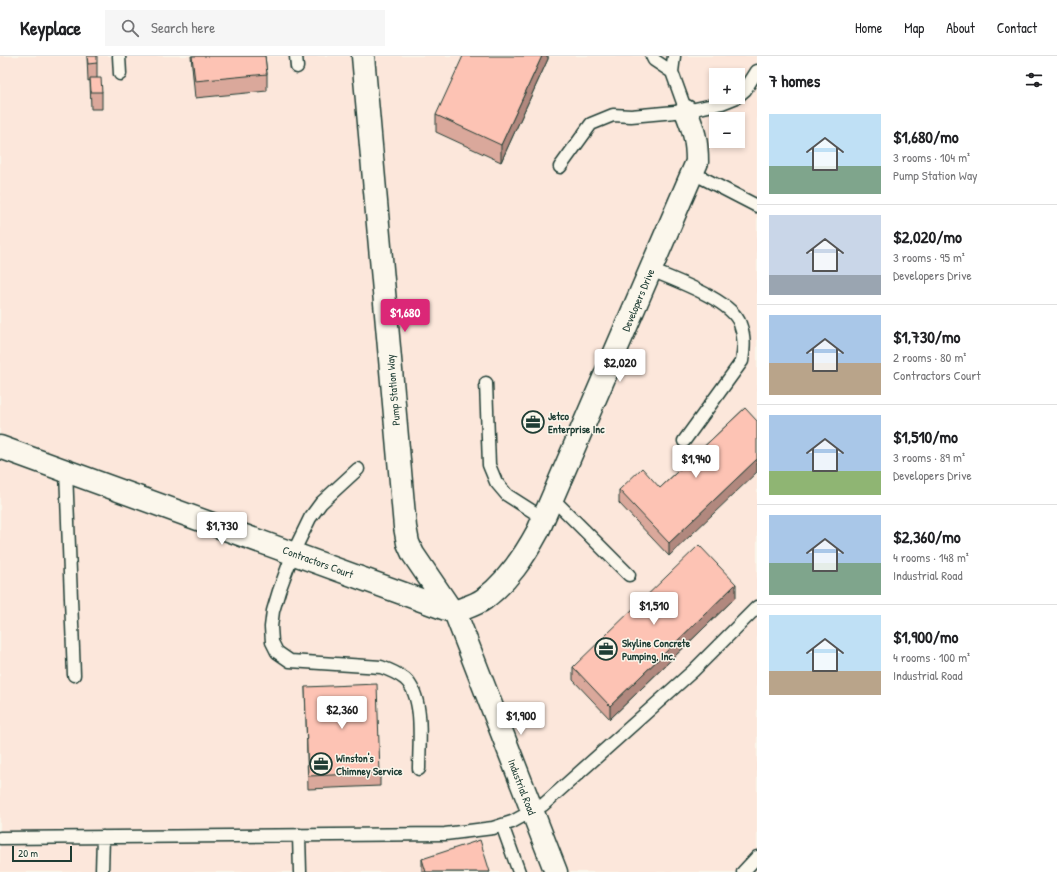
<!DOCTYPE html>
<html lang="en">
<head>
<meta charset="utf-8">
<style>
  :root { --surface:#fff; --page:#f6f6f6; --text:#202124; --muted:#757577; --line:#e0e0e0; --accent:#db2777 }
  body { margin:0; font-family:"Patrick Hand",sans-serif; background:var(--page); color:var(--text); height:100vh; display:flex; flex-direction:column; font-size:15px; white-space:nowrap }
  * { box-sizing:border-box; margin:0 }
  p { font-size:13px; color:var(--muted) }
  .icon { flex:none; width:22px; height:22px; fill:none; stroke:currentColor; stroke-width:2; stroke-linecap:round; stroke-linejoin:round }
  .map { position:relative; flex:1; overflow:hidden }
  .sheet { display:flex; flex-direction:column; background:var(--surface); width:300px }
  .sheet>* { flex:none }
  .fabs { position:absolute; left:709px; top:12px; display:grid; gap:8px }
  .fabs a { display:grid; place-items:center; width:36px; height:36px; border-radius:0px; background:var(--surface); box-shadow:0 2px 6px #0003; font-size:20px }
  .scale { position:absolute; left:12px; bottom:10px; width:60px; box-sizing:border-box; padding-left:4px; border:2px solid #1f3d34; border-top:0; font-size:11px; line-height:14px; white-space:nowrap; color:#1f3d34; -webkit-text-stroke:3px #fbf7ec; paint-order:stroke }
  .price { position:absolute; translate:-50% -34px; padding:0 9px; border-radius:4px; background:#fff; color:#222; font-size:13px; line-height:26px; filter:drop-shadow(0 1px 2px #0008) }
  .price::after { content:''; position:absolute; left:50%; top:24px; width:12px; height:9px; margin-left:-6px; background:inherit; clip-path:polygon(0 0,100% 0,50% 100%) }
  .price.current { background:var(--accent); color:#fff }
  ul { padding:0; list-style:none }
  li { display:flex; align-items:center; gap:12px; height:100px; padding:0 12px }
  li+li { border-top:1px solid var(--line) }
  li span { display:grid; place-items:center; flex:none; width:112px; height:80px; border-radius:0px; color:#555 }
  li>.icon { margin-inline-start:auto }
  span .icon { width:48px; height:48px; fill:#fffc; stroke-width:1 }
  li b { font-size:17px }
  h2 { display:flex; justify-content:space-between; align-items:center; height:48px; padding:0 12px; font-size:17px }
  header { display:flex; align-items:center; gap:24px; box-sizing:border-box; height:56px; padding:0 20px; background:var(--surface); border-bottom:1px solid var(--line) }
  header strong { font-size:19px }
  nav { display:flex; gap:22px; margin-inline-start:auto; font-size:14px }
  .search { width:280px; height:36px; background:var(--page); display:flex; align-items:center; gap:10px; box-sizing:border-box; padding:0 14px; border-radius:0px; color:var(--muted); font-size:15px }
  main { display:flex; flex:1; min-height:0 }
  .map>svg:first-child { display:block }
  .built { fill:#fce7db; fill-rule:evenodd }
  .lines { fill:none; stroke-linecap:round; stroke-linejoin:round }
  .service-casing { stroke:#1f3d34; stroke-width:15 }
  .minor-casing { stroke:#1f3d34; stroke-width:25 }
  .service { stroke:#fbf7ec; stroke-width:12 }
  .minor { stroke:#fbf7ec; stroke-width:22 }
  .wall { fill:#daa89b; stroke:#1f3d34 }
  .shaded-wall { fill:#b1887e; stroke:#1f3d34 }
  .building { fill:#fdc3b4; stroke:#1f3d34 }
  .labels { text-anchor:middle; stroke-width:3; stroke-linejoin:round; paint-order:stroke }
  .street-label { font-size:11px; fill:#1f3d34; stroke:#fbf7ec }
  .poi-label { font-size:11px; font-weight:bold; fill:#1f3d34; stroke:#fbf7ec; text-anchor:start }
</style>
</head>
<body>
<header>
<strong>Keyplace</strong>
<div class="search"><svg class="icon" aria-label="search" viewBox="0 0 24 24"><circle cx="10" cy="10" r="6"/><path d="M15 15l6 6"/></svg>Search here</div>
<nav><a>Home</a><a>Map</a><a>About</a><a>Contact</a></nav>
</header>
<main>
<div class="map">
<svg width="757" height="816" viewBox="0 0 757 816">
  <rect width="100%" height="100%" fill="#fbf7ec"/>
  <filter id="ink" filterUnits="userSpaceOnUse"><feTurbulence type="fractalNoise" baseFrequency=".025" numOctaves="2"/><feDisplacementMap in="SourceGraphic" scale="8" xChannelSelector="R" yChannelSelector="G"/><feConvolveMatrix kernelMatrix="1 2 1 2 8 2 1 2 1" color-interpolation-filters="sRGB"/></filter>
  <g filter="url(#ink)">
    <!-- built -->
    <path class="built" d="M0,0H757V816H0ZM716,19H738V41H716ZM716,63H738V85H716Z"/>
    <g class="lines">
      <!-- service casing -->
      <g class="service-casing">
        <path id="service" d="M119,0L120,18
          M296,0L297,11
          M652,0L654,4L672,16
          M674,0L672,16L686,55
          M738,40L745,34L757,15
          M560,111L591,68L613,59L631,60L686,55L722,47L737,41
          M693,117L757,150
          M651,214C674,224 732,244 740,268C745,281 744,292 742,305L684,385
          M486,327L489,409L496,426L507,439L543,462
          M358,413L321,447L310,462L293,497L279,535L273,555L271,571L272,586L277,596L290,605L381,611C390,614 397,617 405,623C425,641 419,688 419,713
          M66,415L74,619
          M552,442L629,519
          M502,769L519,816
          M299,779L300,816
          M0,782L445,778L493,772L512,766L543,749L693,615L757,551
          M102,816L103,781
          M743,816L757,801"/>
      </g>
      <!-- minor casing -->
      <g class="minor-casing">
        <path id="minor" d="M363,0L405,471L408,487L413,498L449,551L455,556
          M0,391L454,556
          M455,556C464,552 476,549 484,543C508,525 524,501 538,475L697,106C697,84 694,75 686,55
          M455,556L556,816"/>
      </g>
      <!-- service -->
      <use href="#service" class="service"/>
      <!-- minor -->
      <use href="#minor" class="minor"/>
    </g>
    <!-- wall -->
    <path class="wall" d="M87,0L97,7V22L102,36V53H91L90,24L88,25Z
      M191,0H265L267,18V35L195,42Z
      M548,0V3L501,106L436,76V59Z
      M745,352L669,500L619,447V434L660,432Z
      M736,541L610,663L573,624V611Z
      M305,631L380,717V730L308,733Z
      M422,803L490,816H422Z"/>
    <!-- shaded-wall -->
    <path class="shaded-wall" d="M542,0H548V3L501,106V89Z
      M757,403V416L669,500V487Z
      M736,528V541L610,663V650Z"/>
    <!-- building -->
    <path class="building" d="M87,0H97V7L88,8Z
      M192,0H265L267,18L195,25Z
      M463,0H542L501,89L436,59Z
      M90,22H101L102,36H91Z
      M745,352L757,365V403L669,487L619,434L642,412L660,432Z
      M699,489L736,528L610,650L573,611Z
      M377,628L380,717L308,720L305,631Z
      M480,784L490,816H426L422,803Z"/>
  </g>
  <!-- icons -->
  <defs>
    <g id="office-ring" transform="scale(1.15)"><circle r="9.5" fill="#fbf7ec" stroke="#1f3d34" stroke-width="1.5"/><path d="M-6-3h4V-5.5h4V-3h4V5H-6ZM-1-4.5V-3h2v-1.5ZM-6 0V1H6V0Z" fill="#1f3d34"/></g>
  </defs>
  <g fill-rule="evenodd">
    <use href="#office-ring" x="533" y="366"/>
    <use href="#office-ring" x="606" y="593"/>
    <use href="#office-ring" x="321" y="708"/>
  </g>
  <g class="labels">
    <!-- street labels -->
    <g class="street-label">
      <text transform="translate(638 244) rotate(-67)" y="4">Developers Drive</text>
      <text transform="translate(393 334) rotate(-95)" y="4">Pump Station Way</text>
      <text transform="translate(318 506) rotate(20)" y="4">Contractors Court</text>
      <text transform="translate(522 731) rotate(69)" y="4">Industrial Road</text>
    </g>
    <!-- poi labels -->
    <g class="poi-label">
      <text x="548" y="364">Jetco<tspan x="548" dy="13">Enterprise Inc</tspan></text>
      <text x="622" y="591">Skyline Concrete<tspan x="622" dy="13">Pumping, Inc.</tspan></text>
      <text x="336" y="706">Winston's<tspan x="336" dy="13">Chimney Service</tspan></text>
    </g>
  </g>
</svg>
<div class="fabs">
<a>+</a>
<a>−</a>
</div>
<div class="scale">20 m</div>
<b class="price current" style="left:405px;top:277px">$1,680</b>
<b class="price" style="left:620px;top:327px">$2,020</b>
<b class="price" style="left:696px;top:423px">$1,940</b>
<b class="price" style="left:222px;top:490px">$1,730</b>
<b class="price" style="left:654px;top:570px">$1,510</b>
<b class="price" style="left:342px;top:674px">$2,360</b>
<b class="price" style="left:521px;top:680px">$1,900</b>
</div>
<section class="sheet">
<h2>7 homes<svg class="icon" aria-label="filters" viewBox="0 0 24 24"><path d="M4 7h16M4 17h16"/><circle cx="9" cy="7" r="2"/><circle cx="15" cy="17" r="2"/></svg></h2>
<ul>
<li><span style="background:linear-gradient(#bfe0f5 65%,#7fa58c 0)"><svg class="icon" aria-label="home" viewBox="0 0 24 24"><path d="M3 11l9-7 9 7M6 9v11h12V9"/></svg></span><div><b>$1,680/mo</b><p>3 rooms · 104 m²</p><p>Pump Station Way</p></div></li>
<li><span style="background:linear-gradient(#c9d6e8 75%,#9aa5b1 0)"><svg class="icon" aria-label="home" viewBox="0 0 24 24"><path d="M3 11l9-7 9 7M6 9v11h12V9"/></svg></span><div><b>$2,020/mo</b><p>3 rooms · 95 m²</p><p>Developers Drive</p></div></li>
<li><span style="background:linear-gradient(#a9c7e8 60%,#b9a48a 0)"><svg class="icon" aria-label="home" viewBox="0 0 24 24"><path d="M3 11l9-7 9 7M6 9v11h12V9"/></svg></span><div><b>$1,730/mo</b><p>2 rooms · 80 m²</p><p>Contractors Court</p></div></li>
<li><span style="background:linear-gradient(#a9c7e8 70%,#8fb573 0)"><svg class="icon" aria-label="home" viewBox="0 0 24 24"><path d="M3 11l9-7 9 7M6 9v11h12V9"/></svg></span><div><b>$1,510/mo</b><p>3 rooms · 89 m²</p><p>Developers Drive</p></div></li>
<li><span style="background:linear-gradient(#a9c7e8 60%,#7fa58c 0)"><svg class="icon" aria-label="home" viewBox="0 0 24 24"><path d="M3 11l9-7 9 7M6 9v11h12V9"/></svg></span><div><b>$2,360/mo</b><p>4 rooms · 148 m²</p><p>Industrial Road</p></div></li>
<li><span style="background:linear-gradient(#bfe0f5 70%,#b9a48a 0)"><svg class="icon" aria-label="home" viewBox="0 0 24 24"><path d="M3 11l9-7 9 7M6 9v11h12V9"/></svg></span><div><b>$1,900/mo</b><p>4 rooms · 100 m²</p><p>Industrial Road</p></div></li>
</ul>
</section>
</main>
</body>
</html>
